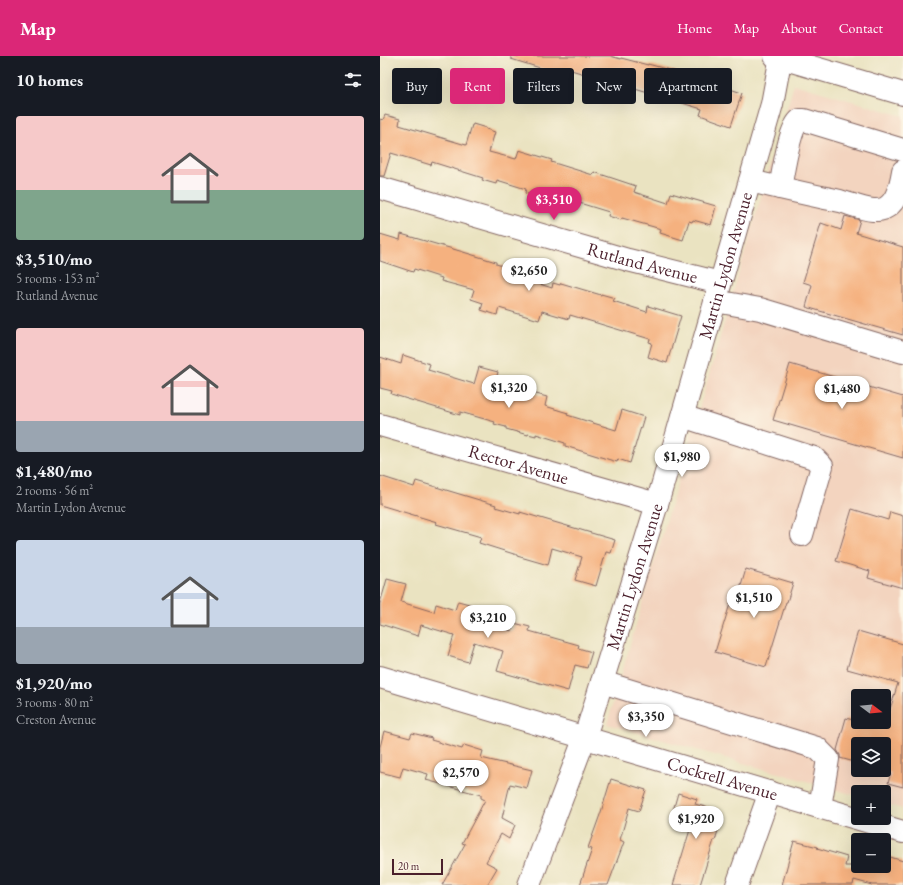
<!DOCTYPE html>
<html lang="en">
<head>
<meta charset="utf-8">
<style>
  :root { --surface:#171b24; --page:#20242c; --text:#f1f3f6; --muted:#9ea1a6; --accent:#db2777 }
  body { margin:0; font-family:"EB Garamond",serif; background:var(--page); color:var(--text); height:100vh; display:flex; flex-direction:column; font-size:15px; white-space:nowrap }
  * { box-sizing:border-box; margin:0 }
  p { font-size:13px; color:var(--muted) }
  .icon { flex:none; width:22px; height:22px; fill:none; stroke:currentColor; stroke-width:2; stroke-linecap:round; stroke-linejoin:round }
  .map { position:relative; flex:1; overflow:hidden }
  .side { display:flex; flex-direction:column; background:var(--surface); width:380px }
  .side>* { flex:none }
  .hud { position:absolute; left:12px; top:12px; width:380px; height:36px; display:flex; gap:8px }
  .needle { width:26px; rotate:106deg }
  .fabs { position:absolute; left:471px; top:633px; display:grid; gap:8px }
  .fabs a { display:grid; place-items:center; width:40px; height:40px; border-radius:4px; background:var(--surface); box-shadow:0 4px 16px #0002; font-size:20px }
  .scale { position:absolute; left:12px; bottom:10px; width:51px; box-sizing:border-box; padding-left:4px; border:2px solid #4a1f2b; border-top:0; font-size:11px; line-height:14px; white-space:nowrap; color:#4a1f2b; -webkit-text-stroke:3px #fcf5e5; paint-order:stroke }
  .price { position:absolute; translate:-50% -34px; padding:0 9px; border-radius:14px; background:#fff; color:#222; font-size:13px; line-height:26px; filter:drop-shadow(0 1px 2px #0008) }
  .price::after { content:''; position:absolute; left:50%; top:24px; width:12px; height:9px; margin-left:-6px; background:inherit; clip-path:polygon(0 0,100% 0,50% 100%) }
  .price.selected { background:var(--accent); color:#fff }
  ul { padding:0; list-style:none }
  li { display:grid; align-content:center; gap:8px; height:212px; padding:0 16px }
  li span { display:grid; place-items:center; height:124px; border-radius:4px; color:#555 }
  li>.icon { margin-inline-start:auto }
  span .icon { width:72px; height:72px; fill:#fffc; stroke-width:1 }
  li b { font-size:17px }
  h2 { display:flex; justify-content:space-between; align-items:center; height:48px; padding:0 16px; font-size:17px }
  .chip { padding:0 14px; border-radius:4px; background:var(--surface); box-shadow:0 4px 16px #0002; font-size:14px; line-height:36px }
  .chip.selected { background:var(--accent); color:#fff }
  header { display:flex; align-items:center; gap:24px; box-sizing:border-box; height:56px; padding:0 20px; background:var(--accent); color:#fff }
  header strong { font-size:19px }
  nav { display:flex; gap:22px; margin-inline-start:auto; font-size:14px }
  main { display:flex; flex:1; min-height:0 }
  .map>svg:first-child { display:block }
  .built { fill:#f3d4bf; fill-rule:evenodd }
  .building { fill:#f5b17f }
  .lines { fill:none; stroke-linecap:round; stroke-linejoin:round }
  .minor-casing { stroke:#826460; stroke-width:24 }
  .minor { stroke:#fff; stroke-width:22 }
  .labels { text-anchor:middle; stroke-width:3; stroke-linejoin:round; paint-order:stroke }
  .street-label { font-size:18px; fill:#4a1f2b; stroke:#fcf5e5 }
</style>
</head>
<body>
<header>
<strong>Map</strong>
<nav><a>Home</a><a>Map</a><a>About</a><a>Contact</a></nav>
</header>
<main>
<section class="side">
<h2>10 homes<svg class="icon" aria-label="filters" viewBox="0 0 24 24"><path d="M4 7h16M4 17h16"/><circle cx="9" cy="7" r="2"/><circle cx="15" cy="17" r="2"/></svg></h2>
<ul>
<li><span style="background:linear-gradient(#f6c9c9 60%,#7fa58c 0)"><svg class="icon" aria-label="home" viewBox="0 0 24 24"><path d="M3 11l9-7 9 7M6 9v11h12V9"/></svg></span><div><b>$3,510/mo</b><p>5 rooms · 153 m²</p><p>Rutland Avenue</p></div></li>
<li><span style="background:linear-gradient(#f6c9c9 75%,#9aa5b1 0)"><svg class="icon" aria-label="home" viewBox="0 0 24 24"><path d="M3 11l9-7 9 7M6 9v11h12V9"/></svg></span><div><b>$1,480/mo</b><p>2 rooms · 56 m²</p><p>Martin Lydon Avenue</p></div></li>
<li><span style="background:linear-gradient(#c9d6e8 70%,#9aa5b1 0)"><svg class="icon" aria-label="home" viewBox="0 0 24 24"><path d="M3 11l9-7 9 7M6 9v11h12V9"/></svg></span><div><b>$1,920/mo</b><p>3 rooms · 80 m²</p><p>Creston Avenue</p></div></li>
</ul>
</section>
<div class="map">
<svg width="523" height="829" viewBox="0 0 523 829">
  <rect width="100%" height="100%" fill="#fcf5e5"/>
  <filter id="ink" filterUnits="userSpaceOnUse"><feTurbulence type="fractalNoise" baseFrequency=".025" numOctaves="2"/><feDisplacementMap in="SourceGraphic" scale="8" xChannelSelector="R" yChannelSelector="G"/><feConvolveMatrix kernelMatrix="1 2 1 2 8 2 1 2 1" color-interpolation-filters="sRGB"/></filter>
  <filter id="wash" filterUnits="userSpaceOnUse"><feTurbulence type="fractalNoise" baseFrequency=".012" numOctaves="4" result="noise"/><feDisplacementMap in="SourceGraphic" scale="16" xChannelSelector="R" yChannelSelector="G"/><feGaussianBlur stdDeviation="0.9" result="paint"/><feColorMatrix in="noise" values="0 0 0 0 0 0 0 0 0 0 0 0 0 0 0 0 0 1.4 0 .05"/><feComposite in="paint" operator="in"/></filter>
  <g filter="url(#wash)">
    <rect width="100%" height="100%" fill="#eae3c1"/>
    <!-- built -->
    <path class="built" d="M414,28L523,60V753L504,748V736H478V740L227,668ZM478,640H504V666H478ZM478,688H504V714H478Z"/>
    <g id="blocks">
      <!-- building -->
      <path class="building" d="M131,0H230L241,3V2L268,9V8L311,20L362,37L351,70L320,59L322,53L191,14L189,21L131,3Z
        M5,59L20,63L19,69L86,89L92,69H93V68L106,72V73L115,76L109,96L136,103L139,94L172,104L171,106L213,119L214,116L256,130L254,136L288,147L291,137L336,150L331,169L313,164L312,166L309,165L303,184L280,177L281,173L242,162L241,164L228,160L229,156L196,146L195,151L169,143V144L145,137L146,133L117,124L116,128L102,124L103,122L52,106L51,109L11,97L4,120H0V63L3,64Z
        M465,160L480,164L476,177L523,191V279L426,251L432,229L423,226L441,167L461,174Z
        M0,178L20,184L21,178L80,195L116,206V208L146,217L144,223L172,232L173,227L180,229L181,227L221,239V238L235,242L233,245L267,256L268,250L301,260L287,307L268,301L272,287L269,286L270,283L190,259L189,263L162,255L159,264L119,252L117,259L101,254L103,247L91,243L94,234L61,225L62,222L34,213L33,216L0,205Z
        M23,299L50,308L48,314L94,328L99,311L118,316L113,334L140,341L142,334L167,341L165,350L188,357L187,359L236,374L242,354L264,361L250,407L238,403L237,406L185,390V387L156,378V380L148,378V379L126,373V371L114,368L115,366L80,356V359L11,338L12,335L0,332V301L21,308Z
        M410,308L523,341V402L393,364Z
        M0,420L34,431L36,425L116,449L115,451L140,458V456L235,484L231,497L226,496L216,530L195,524L202,501L172,492L168,509L137,500V499L99,487L101,481L56,468L57,466L0,449Z
        M472,453L508,464L510,456L523,460V532L488,522L490,515L456,505Z
        M366,513L413,527L407,546H406L386,611L335,596L350,548L355,550Z
        M7,523L26,528L21,546L54,556L56,548L75,554L78,545L93,549L91,558L97,560L96,564L132,575L134,567L150,571L149,575L199,589L198,592L212,596L207,612L195,609L188,635L117,615L123,595L94,586L88,606L68,600L74,579L41,569L38,580L0,568V548Z
        M478,575L523,588V731L508,727L511,717L504,715V688H478V707L460,702V699L457,694L466,662L504,673L518,627L467,613Z
        M4,675L30,682L32,677L52,682L51,684L82,693L84,689L103,695L101,702L152,714L147,732L130,728L122,762L135,769L129,783L121,778L106,806L117,812L107,829H62L85,788L82,787L105,744L101,742V739L46,724L48,718L23,711L20,721L0,716V691Z
        M231,723L266,734L259,755L249,752L240,784L244,786L228,829H200L212,793L208,792L221,756Z
        M298,737L317,743L315,748L340,755L337,763L341,764L335,785L334,784L320,829H293L313,764L292,758Z
        M414,785L438,791L437,792L467,801L465,810H504V799L523,805V829H492L474,824L473,829H402Z"/>
    </g>
  </g>
  <g filter="url(#ink)">
    <use href="#blocks" fill-opacity="0" stroke="#826460" stroke-width="1"/>
    <g class="lines">
      <!-- minor casing -->
      <g class="minor-casing">
        <g id="minor">
          <path d="M395,0L523,38"/>
          <path d="M370,125C400,132 430,139 460,145C471,148 482,153 493,154C498,154 503,154 507,151C518,144 521,127 523,115"/>
          <path id="s1" d="M0,132L248,204L340,227"/>
          <path d="M400,132C403,118 409,72 420,64H424L523,94"/>
          <path d="M335,245L380,253L523,296"/>
          <path d="M302,360L434,402L442,410L422,479"/>
          <path id="s2" d="M0,369L277,448"/>
          <path id="s3" d="M0,621L523,776"/>
          <path d="M222,626L437,692L448,703L440,751"/>
          <path id="s4" d="M149,829L205,681L277,448L392,48L401,0"/>
          <path d="M357,829L390,736"/>
        </g>
      </g>
      <!-- minor -->
      <use href="#minor" class="minor"/>
    </g>
  </g>
  <g class="labels">
    <!-- street labels -->
    <g class="street-label">
      <text dy="6" stroke="none"><textPath href="#s1" startOffset="273">Rutland Avenue</textPath></text>
      <text dy="6" stroke="none"><textPath href="#s4" startOffset="650">Martin Lydon Avenue</textPath></text>
      <text dy="6" stroke="none"><textPath href="#s2" startOffset="144">Rector Avenue</textPath></text>
      <text dy="6" stroke="none"><textPath href="#s4" startOffset="326">Martin Lydon Avenue</textPath></text>
      <text dy="6" stroke="none"><textPath href="#s3" startOffset="357">Cockrell Avenue</textPath></text>
    </g>
  </g>
</svg>
<div class="fabs">
<a><svg class="needle" viewBox="-14 -14 28 28"><path d="M0-13l5 13h-10z" fill="#e53935"/><path d="M0 13l5-13h-10z" fill="#9ea1a6"/></svg></a>
<a><svg class="icon" aria-label="layers" viewBox="0 0 24 24"><path d="M12 4l9 5-9 5-9-5zM3 14l9 5 9-5"/></svg></a>
<a>+</a>
<a>−</a>
</div>
<div class="scale">20 m</div>
<b class="price selected" style="left:174px;top:165px">$3,510</b>
<b class="price" style="left:149px;top:236px">$2,650</b>
<b class="price" style="left:129px;top:353px">$1,320</b>
<b class="price" style="left:462px;top:354px">$1,480</b>
<b class="price" style="left:302px;top:422px">$1,980</b>
<b class="price" style="left:374px;top:563px">$1,510</b>
<b class="price" style="left:108px;top:583px">$3,210</b>
<b class="price" style="left:266px;top:682px">$3,350</b>
<b class="price" style="left:81px;top:738px">$2,570</b>
<b class="price" style="left:316px;top:784px">$1,920</b>
<div class="hud">
<a class="chip">Buy</a>
<a class="chip selected">Rent</a>
<a class="chip">Filters</a>
<a class="chip">New</a>
<a class="chip">Apartment</a>
</div>
</div>
</main>
</body>
</html>
